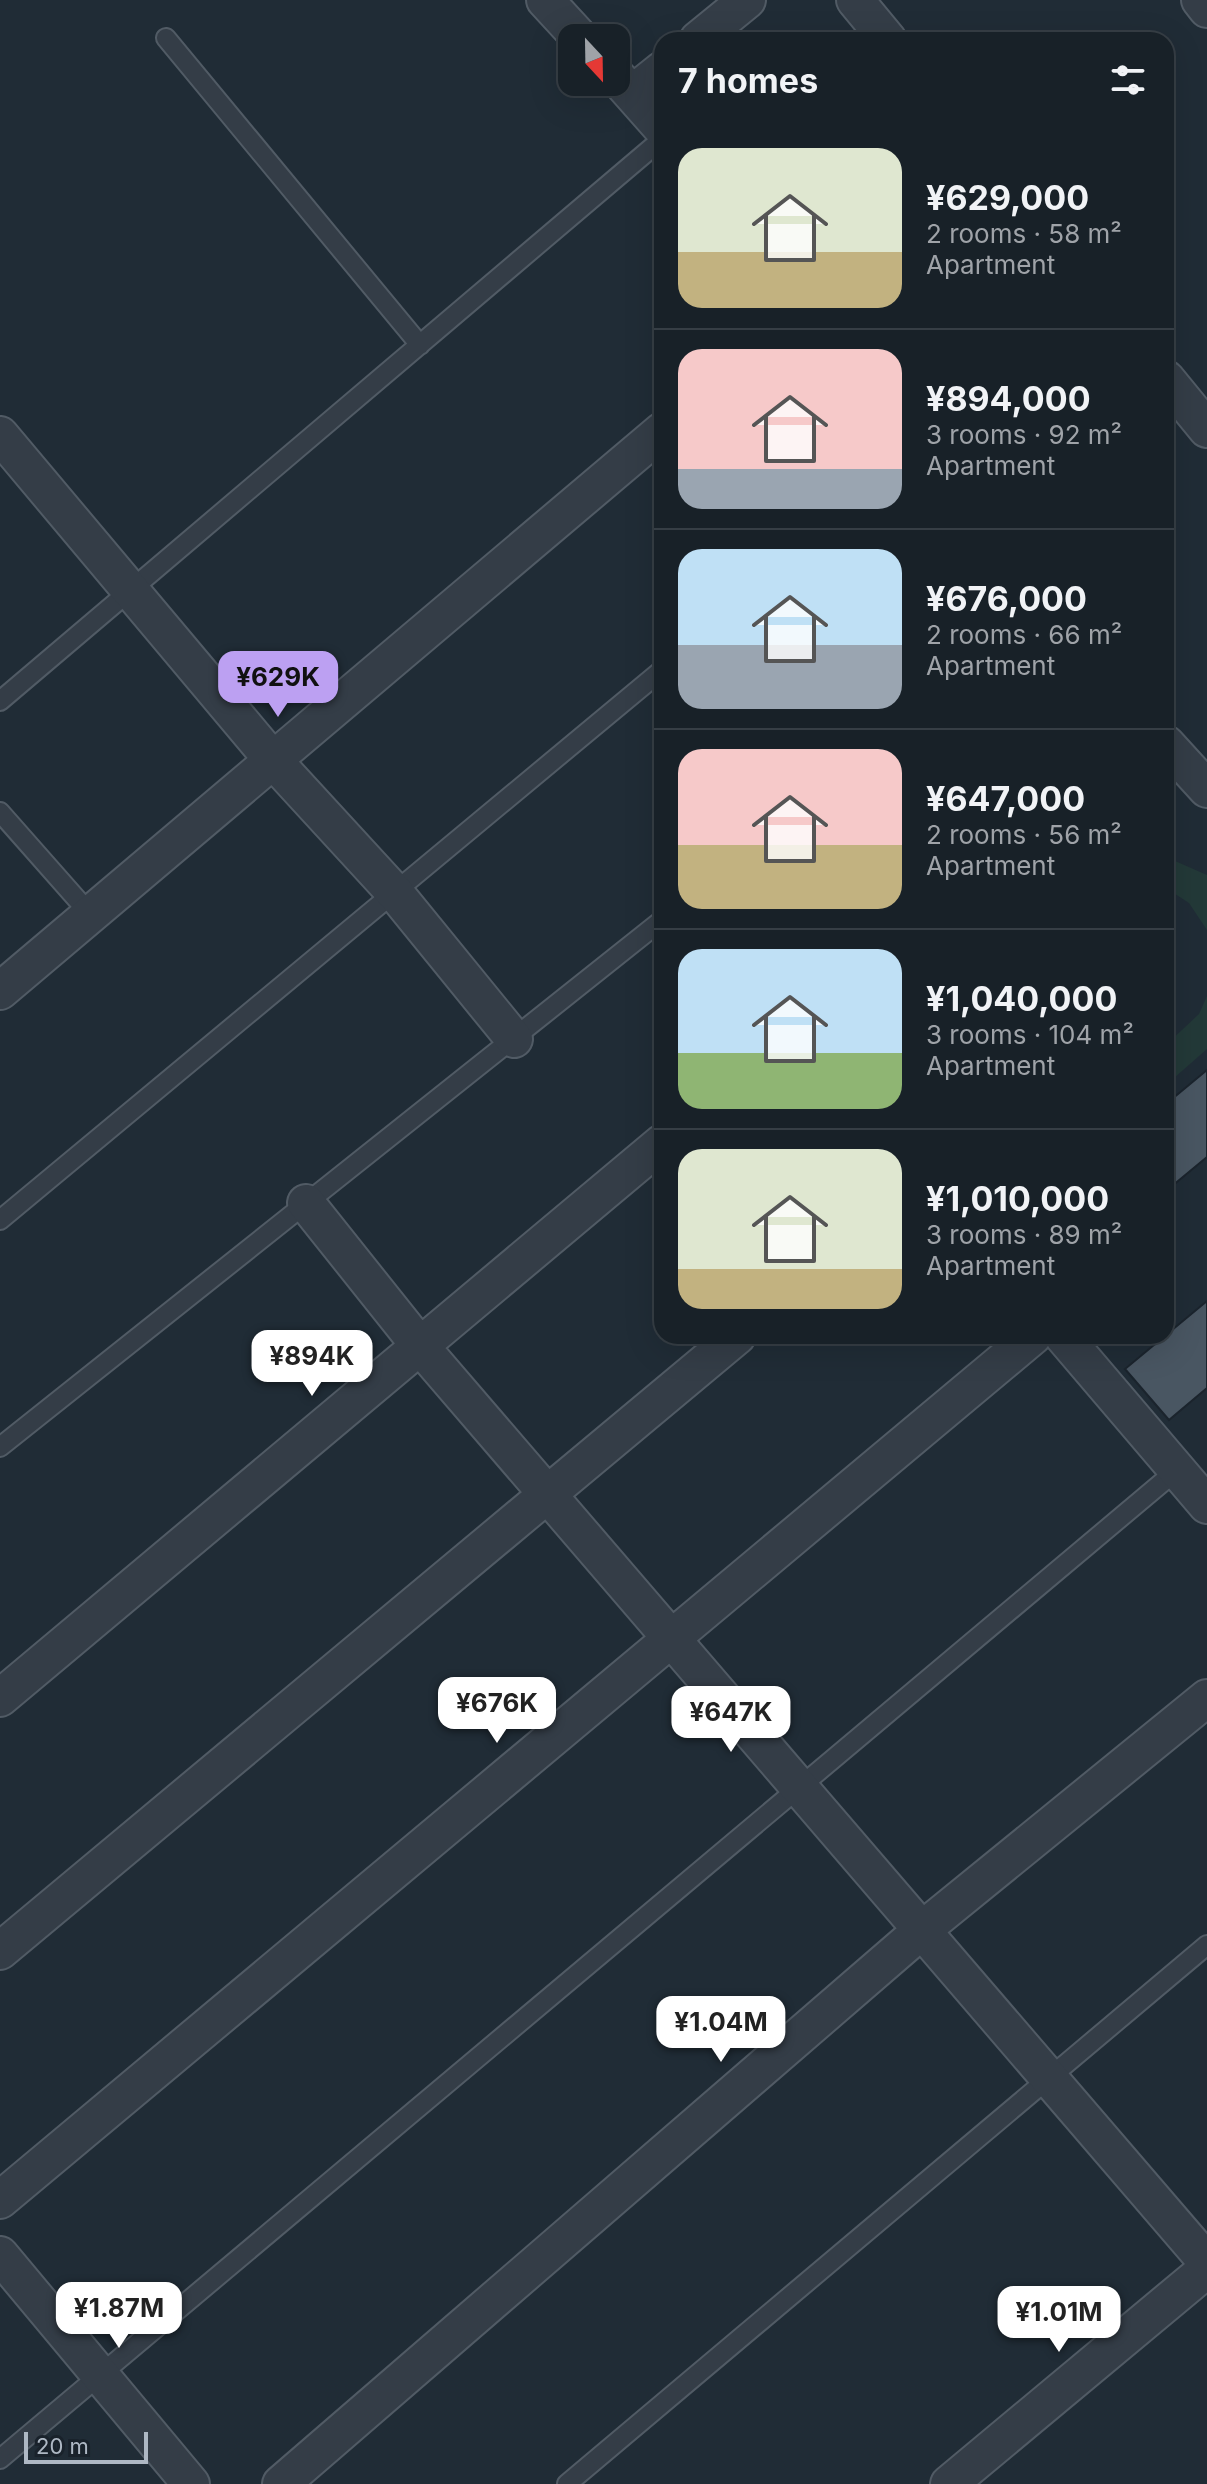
<!DOCTYPE html>
<html lang="en">
<head>
<meta charset="utf-8">
<style>
  :root { --surface:#182128; --page:#212930; --text:#f1f3f6; --muted:#9fa3a8; --line:#363e45; --accent:#bca0f2 }
  body { margin:0; font-family:Inter,sans-serif; background:var(--page); color:var(--text); height:100vh; display:flex; flex-direction:column; font-size:30px; white-space:nowrap }
  * { box-sizing:border-box; margin:0 }
  p { font-size:26px; color:var(--muted) }
  .icon { flex:none; width:44px; height:44px; fill:none; stroke:currentColor; stroke-width:2; stroke-linecap:round; stroke-linejoin:round }
  .map { position:relative; flex:1; overflow:hidden }
  .details { position:absolute; left:654px; top:32px; width:520px; height:1312px; display:flex; flex-direction:column; background:var(--surface); border-radius:24px; box-shadow:0 8px 32px #0002,0 0 0 2px var(--line) }
  .details>* { flex:none }
  .needle { width:52px; rotate:158deg }
  .fabs { position:absolute; left:558px; top:24px; display:grid; gap:16px }
  .fabs a { display:grid; place-items:center; width:72px; height:72px; border-radius:16px; background:var(--surface); box-shadow:0 8px 32px #0002,0 0 0 2px var(--line); font-size:40px }
  .scale { position:absolute; left:24px; bottom:20px; width:124px; box-sizing:border-box; padding-left:8px; border:4px solid #aeb8c4; border-top:0; font-size:22px; line-height:28px; white-space:nowrap; color:#aeb8c4; -webkit-text-stroke:6px #19222b; paint-order:stroke }
  .price { position:absolute; translate:-50% -68px; padding:0 18px; border-radius:16px; background:#fff; color:#222; font-size:26px; line-height:52px; filter:drop-shadow(0 2px 4px #0008) }
  .price::after { content:''; position:absolute; left:50%; top:48px; width:24px; height:18px; margin-left:-12px; background:inherit; clip-path:polygon(0 0,100% 0,50% 100%) }
  .price.on { background:var(--accent); color:#111 }
  ul { padding:0; list-style:none }
  li { display:flex; align-items:center; gap:24px; height:200px; padding:0 24px }
  li+li { border-top:2px solid var(--line) }
  li span { display:grid; place-items:center; flex:none; width:224px; height:160px; border-radius:24px; color:#555 }
  li>.icon { margin-inline-start:auto }
  span .icon { width:96px; height:96px; fill:#fffc; stroke-width:1 }
  li b { font-size:34px }
  h2 { display:flex; justify-content:space-between; align-items:center; height:96px; padding:0 24px; font-size:34px }
  .map>svg:first-child { display:block }
  .grass { fill:#233938 }
  .building { fill:#495662; stroke:#1b242d; stroke-width:2 }
  .lines { fill:none; stroke-linecap:round; stroke-linejoin:round }
  .lane-casing { stroke:#515b65; stroke-width:22 }
  .street-casing { stroke:#515b65; stroke-width:40 }
  .lane { stroke:#343d47; stroke-width:18 }
  .street { stroke:#343d47; stroke-width:36 }
</style>
</head>
<body>
<div class="map">
<svg width="1207" height="2484" viewBox="0 0 1207 2484">
  <rect width="100%" height="100%" fill="#202c36"/>
  <!-- grass -->
  <path class="grass" d="M1166,857L1207,875V930L1189,903L1166,888Z
    M1207,996V1049L1166,1085V1045L1199,1014Z"/>
  <!-- building -->
  <path class="building" d="M1207,1070V1157L1166,1191V1104Z
    M1207,1301V1388L1169,1420L1125,1369Z"/>
  <g class="lines">
    <!-- lane casing -->
    <g class="lane-casing">
      <path id="lane" d="M166,38L420,345
        M0,701L662,139
        M0,812L90,914
        M0,1220L662,670
        M0,1447L662,920
        M0,2459L1177,1470
        M567,2484L1207,1945"/>
    </g>
    <!-- street casing -->
    <g class="street-casing">
      <path id="street" d="M545,0L580,38
        M855,0L888,40
        M1200,0L1207,9
        M698,40L747,0
        M616,76L662,128
        M632,94L662,70
        M1166,379L1207,429
        M0,435L272,759L396,894L514,1039
        M1166,744L1207,789
        M0,991L662,431
        M306,1203L420,1346L1207,2262
        M1063,1336L1207,1505
        M0,1698L662,1143
        M0,1951L737,1336
        M0,2200L1033,1336
        M0,2255L191,2484
        M281,2484L922,1930L1207,1698
        M949,2484L1207,2269"/>
    </g>
    <!-- lane -->
    <use href="#lane" class="lane"/>
    <!-- street -->
    <use href="#street" class="street"/>
  </g>
</svg>
<div class="fabs">
<a><svg class="needle" viewBox="-14 -14 28 28"><path d="M0-13l5 13h-10z" fill="#e53935"/><path d="M0 13l5-13h-10z" fill="#9fa3a8"/></svg></a>
</div>
<div class="scale">20 m</div>
<b class="price on" style="left:278px;top:719px">¥629K</b>
<b class="price" style="left:312px;top:1398px">¥894K</b>
<b class="price" style="left:497px;top:1745px">¥676K</b>
<b class="price" style="left:731px;top:1754px">¥647K</b>
<b class="price" style="left:721px;top:2064px">¥1.04M</b>
<b class="price" style="left:119px;top:2350px">¥1.87M</b>
<b class="price" style="left:1059px;top:2354px">¥1.01M</b>
<section class="details">
<h2>7 homes<svg class="icon" aria-label="filters" viewBox="0 0 24 24"><path d="M4 7h16M4 17h16"/><circle cx="9" cy="7" r="2"/><circle cx="15" cy="17" r="2"/></svg></h2>
<ul>
<li><span style="background:linear-gradient(#dfe7d0 65%,#c2b280 0)"><svg class="icon" aria-label="home" viewBox="0 0 24 24"><path d="M3 11l9-7 9 7M6 9v11h12V9"/></svg></span><div><b>¥629,000</b><p>2 rooms · 58 m²</p><p>Apartment</p></div></li>
<li><span style="background:linear-gradient(#f6c9c9 75%,#9aa5b1 0)"><svg class="icon" aria-label="home" viewBox="0 0 24 24"><path d="M3 11l9-7 9 7M6 9v11h12V9"/></svg></span><div><b>¥894,000</b><p>3 rooms · 92 m²</p><p>Apartment</p></div></li>
<li><span style="background:linear-gradient(#bfe0f5 60%,#9aa5b1 0)"><svg class="icon" aria-label="home" viewBox="0 0 24 24"><path d="M3 11l9-7 9 7M6 9v11h12V9"/></svg></span><div><b>¥676,000</b><p>2 rooms · 66 m²</p><p>Apartment</p></div></li>
<li><span style="background:linear-gradient(#f6c9c9 60%,#c2b280 0)"><svg class="icon" aria-label="home" viewBox="0 0 24 24"><path d="M3 11l9-7 9 7M6 9v11h12V9"/></svg></span><div><b>¥647,000</b><p>2 rooms · 56 m²</p><p>Apartment</p></div></li>
<li><span style="background:linear-gradient(#bfe0f5 65%,#8fb573 0)"><svg class="icon" aria-label="home" viewBox="0 0 24 24"><path d="M3 11l9-7 9 7M6 9v11h12V9"/></svg></span><div><b>¥1,040,000</b><p>3 rooms · 104 m²</p><p>Apartment</p></div></li>
<li><span style="background:linear-gradient(#dfe7d0 75%,#c2b280 0)"><svg class="icon" aria-label="home" viewBox="0 0 24 24"><path d="M3 11l9-7 9 7M6 9v11h12V9"/></svg></span><div><b>¥1,010,000</b><p>3 rooms · 89 m²</p><p>Apartment</p></div></li>
</ul>
</section>
</div>
</body>
</html>
